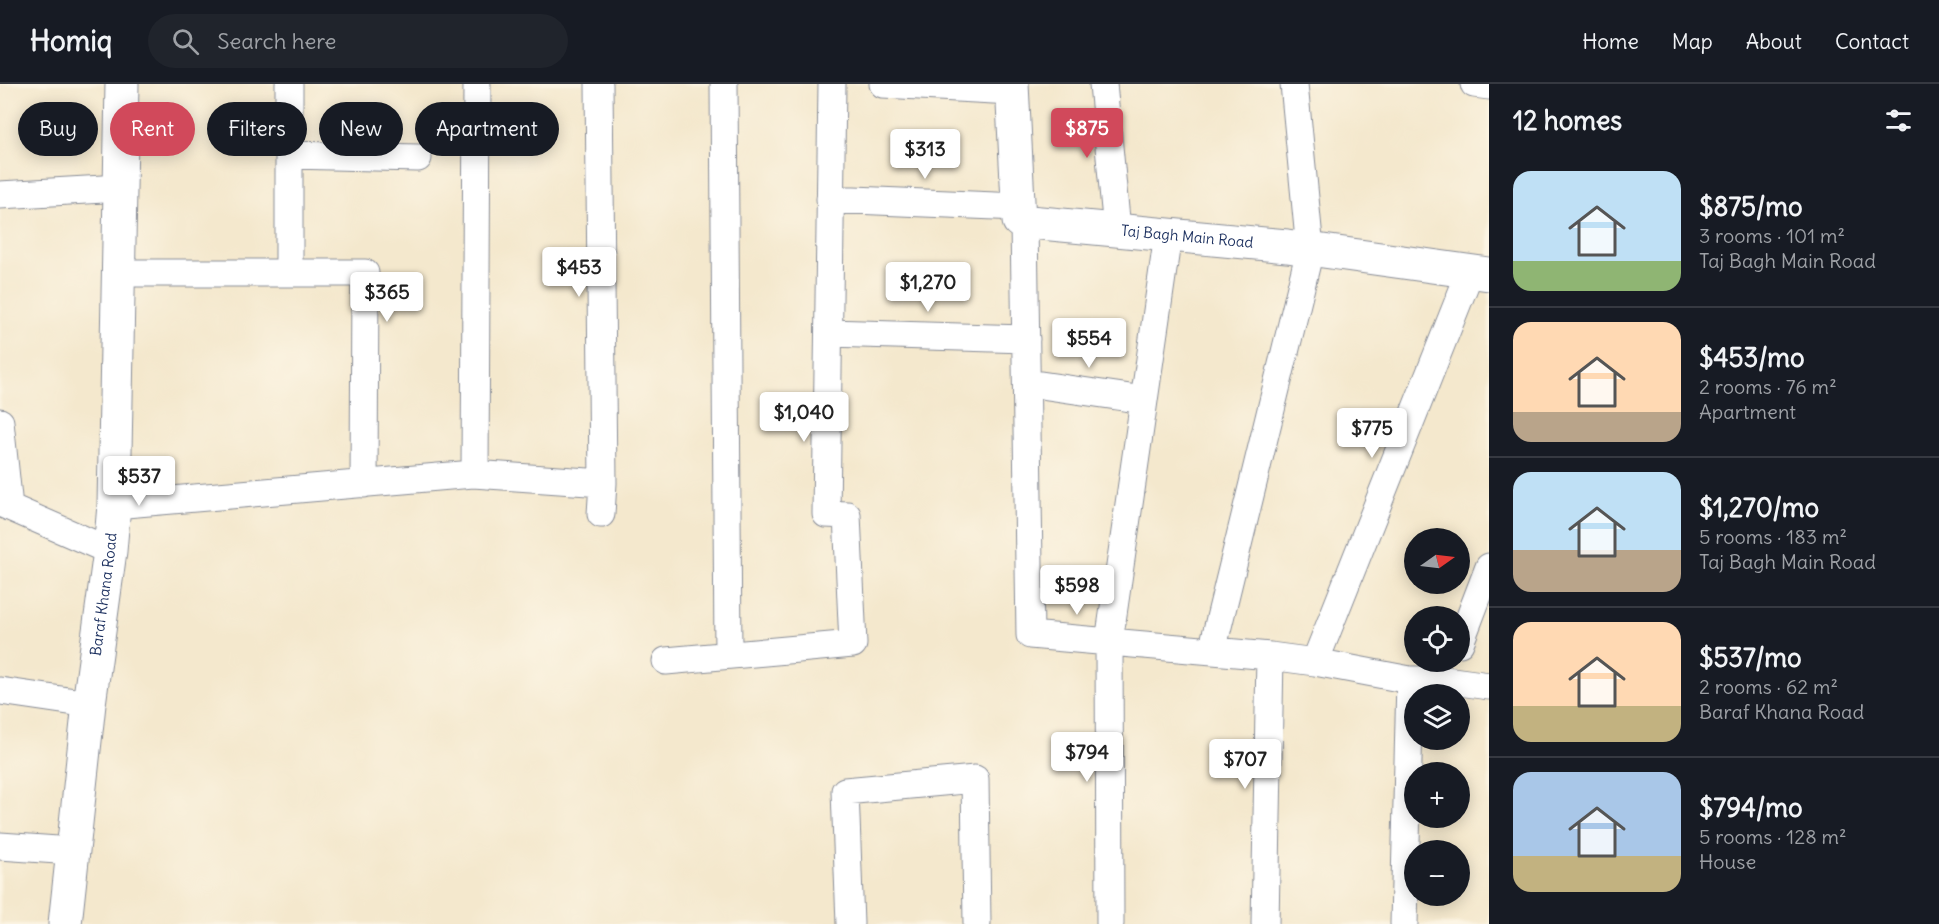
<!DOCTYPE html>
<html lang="en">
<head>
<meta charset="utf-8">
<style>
  :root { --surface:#171b24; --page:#20242c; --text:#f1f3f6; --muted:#9ea1a6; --line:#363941; --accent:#d1495b }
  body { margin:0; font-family:Delius,sans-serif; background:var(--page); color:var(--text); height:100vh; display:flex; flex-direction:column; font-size:22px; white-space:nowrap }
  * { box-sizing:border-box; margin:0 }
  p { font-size:20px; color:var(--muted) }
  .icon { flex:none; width:33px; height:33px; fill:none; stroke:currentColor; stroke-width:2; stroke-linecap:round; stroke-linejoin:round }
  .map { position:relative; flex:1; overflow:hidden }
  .panel { display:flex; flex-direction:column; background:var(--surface); width:450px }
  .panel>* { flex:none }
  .top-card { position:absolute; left:18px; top:18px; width:570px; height:54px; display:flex; gap:12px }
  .needle { width:39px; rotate:76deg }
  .fabs { position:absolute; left:1404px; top:444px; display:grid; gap:12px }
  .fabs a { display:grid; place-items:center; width:66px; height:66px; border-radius:50%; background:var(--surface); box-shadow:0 3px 15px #0003; font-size:30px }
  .price { position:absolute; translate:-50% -51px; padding:0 14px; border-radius:6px; background:#fff; color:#222; font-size:20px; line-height:39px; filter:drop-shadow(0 2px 3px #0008) }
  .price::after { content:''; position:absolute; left:50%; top:36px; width:18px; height:14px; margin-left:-9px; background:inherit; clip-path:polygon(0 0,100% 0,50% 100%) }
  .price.on { background:var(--accent); color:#fff }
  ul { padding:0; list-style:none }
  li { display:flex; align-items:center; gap:18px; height:150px; padding:0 24px }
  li+li { border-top:2px solid var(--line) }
  li span { display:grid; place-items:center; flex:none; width:168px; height:120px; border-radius:18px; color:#555 }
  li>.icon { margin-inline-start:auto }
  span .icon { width:72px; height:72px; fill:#fffc; stroke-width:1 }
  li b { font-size:26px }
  h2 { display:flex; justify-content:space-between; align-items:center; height:72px; padding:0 24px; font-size:26px }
  .tag { padding:0 21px; border-radius:27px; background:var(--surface); box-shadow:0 3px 15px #0003; font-size:21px; line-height:54px }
  .tag.on { background:var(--accent); color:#fff }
  header { display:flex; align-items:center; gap:36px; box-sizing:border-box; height:84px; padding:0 30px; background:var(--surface); border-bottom:2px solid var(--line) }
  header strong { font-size:28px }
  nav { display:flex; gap:33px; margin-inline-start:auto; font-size:21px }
  .search { width:420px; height:54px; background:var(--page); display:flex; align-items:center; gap:15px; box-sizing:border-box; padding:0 21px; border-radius:33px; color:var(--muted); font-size:22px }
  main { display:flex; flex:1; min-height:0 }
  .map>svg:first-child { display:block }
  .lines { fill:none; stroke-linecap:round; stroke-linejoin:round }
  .minor-casing { stroke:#888c96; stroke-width:29 }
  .tertiary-casing { stroke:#888c96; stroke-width:35 }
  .minor { stroke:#fff; stroke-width:27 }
  .tertiary { stroke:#fff; stroke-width:33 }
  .labels { text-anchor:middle; stroke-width:6; stroke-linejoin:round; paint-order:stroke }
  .street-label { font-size:15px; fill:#1b2f5e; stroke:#fcf5e5 }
</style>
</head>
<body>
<header>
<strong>Homiq</strong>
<div class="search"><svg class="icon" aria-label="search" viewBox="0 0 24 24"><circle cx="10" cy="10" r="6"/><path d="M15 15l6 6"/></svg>Search here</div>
<nav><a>Home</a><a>Map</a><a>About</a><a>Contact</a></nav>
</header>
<main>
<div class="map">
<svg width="1489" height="840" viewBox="0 0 1489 840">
  <rect width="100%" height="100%" fill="#fcf5e5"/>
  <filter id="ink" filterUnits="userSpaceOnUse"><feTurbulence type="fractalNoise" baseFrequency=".0167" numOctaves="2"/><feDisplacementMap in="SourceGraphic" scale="12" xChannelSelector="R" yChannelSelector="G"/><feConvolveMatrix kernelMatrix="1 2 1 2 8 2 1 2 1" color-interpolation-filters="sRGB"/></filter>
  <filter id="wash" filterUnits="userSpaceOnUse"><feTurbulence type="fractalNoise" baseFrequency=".008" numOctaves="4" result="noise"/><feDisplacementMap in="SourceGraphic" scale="24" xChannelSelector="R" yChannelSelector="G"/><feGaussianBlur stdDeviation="1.35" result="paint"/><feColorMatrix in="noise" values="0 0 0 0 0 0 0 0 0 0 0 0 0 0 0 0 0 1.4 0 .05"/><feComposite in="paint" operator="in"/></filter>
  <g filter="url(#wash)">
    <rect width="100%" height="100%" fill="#f4e8cd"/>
  </g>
  <g filter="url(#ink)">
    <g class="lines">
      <!-- minor casing -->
      <g class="minor-casing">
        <path id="minor" d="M599,0L603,399L601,430
          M724,0L728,570
          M883,0L1012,7
          M1103,0L1117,146
          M1474,0L1489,2
          M289,71L418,74
          M0,111L121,104
          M830,115L1019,123
          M1024,138L1030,551L1270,572L1315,578L1410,596H1445L1489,602
          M119,189H289V0
          M289,189H365L364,400
          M829,249L1026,255
          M1027,299L1144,316
          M0,338L9,423
          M475,390L477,0
          M0,419L110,467
          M114,421L473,390L603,399
          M1460,559L1489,483
          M1212,567L1310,166L1294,0
          M666,577L853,560L847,431L826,430L832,0
          M1315,578L1470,188
          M0,607L89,620
          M0,762L72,767
          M850,840L845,707L975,695L977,840
          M1110,840L1109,558L1168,151
          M1265,840L1270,572
          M1404,840L1410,596"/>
      </g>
      <!-- tertiary casing -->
      <g class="tertiary-casing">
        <g id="tertiary">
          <path id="s1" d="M1012,0L1019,137L1287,162L1489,190"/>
          <path id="s2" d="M65,840L89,620L110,467L114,421L122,0"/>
        </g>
      </g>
      <!-- minor -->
      <use href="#minor" class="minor"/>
      <!-- tertiary -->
      <use href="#tertiary" class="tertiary"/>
    </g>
  </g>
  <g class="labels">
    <!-- street labels -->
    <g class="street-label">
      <text dy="5" stroke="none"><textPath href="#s1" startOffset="306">Taj Bagh Main Road</textPath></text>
      <text dy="5" stroke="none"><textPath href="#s2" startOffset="332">Baraf Khana Road</textPath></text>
    </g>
  </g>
</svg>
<div class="fabs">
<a><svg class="needle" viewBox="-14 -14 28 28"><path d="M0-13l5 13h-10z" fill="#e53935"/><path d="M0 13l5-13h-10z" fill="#9ea1a6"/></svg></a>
<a><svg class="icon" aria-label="locate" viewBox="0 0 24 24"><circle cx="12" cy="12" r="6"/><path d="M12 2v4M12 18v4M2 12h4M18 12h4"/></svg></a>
<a><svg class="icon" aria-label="layers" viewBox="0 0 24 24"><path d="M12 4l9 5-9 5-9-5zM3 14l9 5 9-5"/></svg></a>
<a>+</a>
<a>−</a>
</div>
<b class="price on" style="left:1087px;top:75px">$875</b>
<b class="price" style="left:925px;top:96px">$313</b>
<b class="price" style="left:579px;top:214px">$453</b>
<b class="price" style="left:928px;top:229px">$1,270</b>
<b class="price" style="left:387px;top:239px">$365</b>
<b class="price" style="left:1089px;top:285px">$554</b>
<b class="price" style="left:804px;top:359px">$1,040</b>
<b class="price" style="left:1372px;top:375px">$775</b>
<b class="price" style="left:139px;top:423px">$537</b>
<b class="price" style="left:1077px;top:532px">$598</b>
<b class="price" style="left:1087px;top:699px">$794</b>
<b class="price" style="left:1245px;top:706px">$707</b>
<div class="top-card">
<a class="tag">Buy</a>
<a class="tag on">Rent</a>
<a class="tag">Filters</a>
<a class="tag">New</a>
<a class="tag">Apartment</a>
</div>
</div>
<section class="panel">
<h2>12 homes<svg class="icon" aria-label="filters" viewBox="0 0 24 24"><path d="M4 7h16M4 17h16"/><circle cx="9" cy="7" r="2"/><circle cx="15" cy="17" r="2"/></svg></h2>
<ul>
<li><span style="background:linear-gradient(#bfe0f5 75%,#8fb573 0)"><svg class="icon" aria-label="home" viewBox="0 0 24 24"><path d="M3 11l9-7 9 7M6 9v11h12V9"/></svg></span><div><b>$875/mo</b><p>3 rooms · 101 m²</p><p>Taj Bagh Main Road</p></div></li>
<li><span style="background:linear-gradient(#ffd9b3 75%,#b9a48a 0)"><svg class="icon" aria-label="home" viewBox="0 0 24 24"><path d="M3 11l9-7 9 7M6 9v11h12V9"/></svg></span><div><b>$453/mo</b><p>2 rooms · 76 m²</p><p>Apartment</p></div></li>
<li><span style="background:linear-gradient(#bfe0f5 65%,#b9a48a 0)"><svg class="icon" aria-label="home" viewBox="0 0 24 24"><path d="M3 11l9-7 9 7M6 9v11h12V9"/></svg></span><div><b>$1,270/mo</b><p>5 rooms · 183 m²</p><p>Taj Bagh Main Road</p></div></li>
<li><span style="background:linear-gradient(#ffd9b3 70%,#c2b280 0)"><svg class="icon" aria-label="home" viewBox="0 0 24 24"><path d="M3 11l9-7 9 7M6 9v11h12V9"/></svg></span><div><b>$537/mo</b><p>2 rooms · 62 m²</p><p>Baraf Khana Road</p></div></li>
<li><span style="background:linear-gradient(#a9c7e8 70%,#c2b280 0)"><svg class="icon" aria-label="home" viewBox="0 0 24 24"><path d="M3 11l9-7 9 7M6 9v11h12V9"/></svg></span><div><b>$794/mo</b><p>5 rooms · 128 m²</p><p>House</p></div></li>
</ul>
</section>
</main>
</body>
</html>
